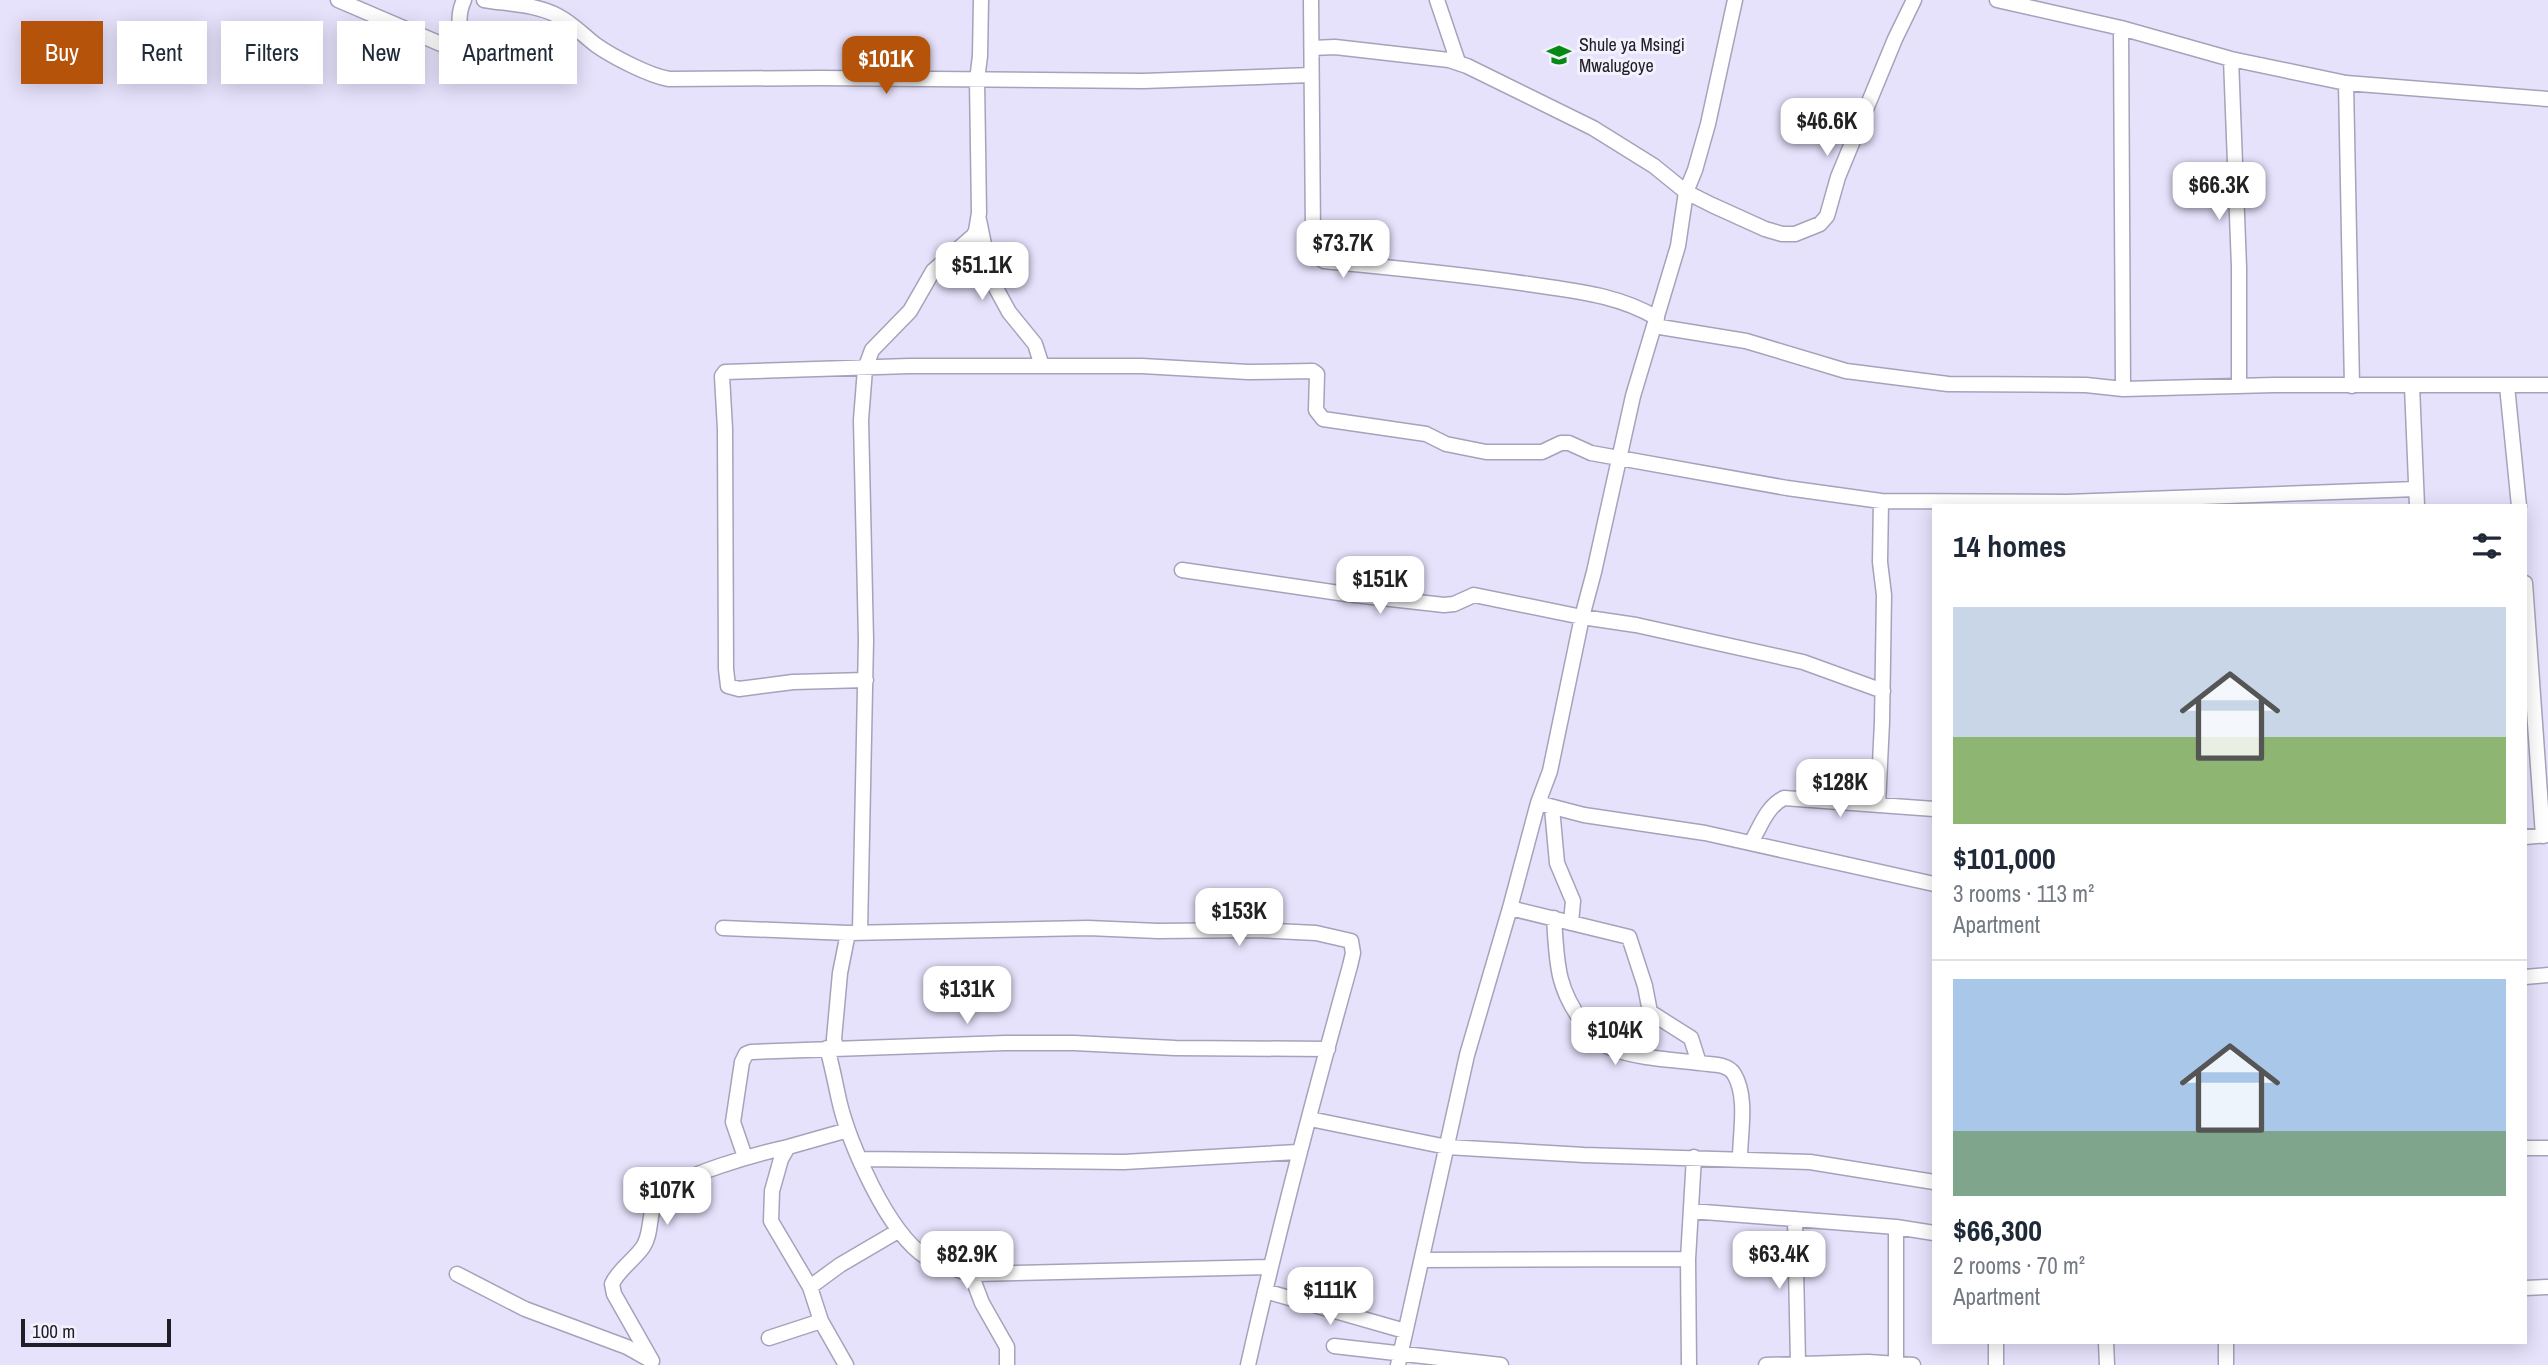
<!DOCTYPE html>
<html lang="en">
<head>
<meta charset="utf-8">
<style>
  :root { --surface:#fff; --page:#f6f6f7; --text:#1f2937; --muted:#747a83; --line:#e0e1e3; --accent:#b45309 }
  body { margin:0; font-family:"Archivo Narrow",sans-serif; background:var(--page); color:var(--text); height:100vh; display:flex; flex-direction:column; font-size:26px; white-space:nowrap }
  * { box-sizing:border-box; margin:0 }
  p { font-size:23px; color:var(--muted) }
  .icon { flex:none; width:38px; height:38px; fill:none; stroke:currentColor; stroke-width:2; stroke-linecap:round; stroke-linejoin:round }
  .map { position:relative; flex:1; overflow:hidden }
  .sheet { position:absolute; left:1932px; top:504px; width:595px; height:840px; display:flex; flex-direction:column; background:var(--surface); border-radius:0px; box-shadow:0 4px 18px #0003 }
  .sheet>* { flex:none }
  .top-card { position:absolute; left:21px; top:21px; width:665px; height:63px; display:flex; gap:14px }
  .scale { position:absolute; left:21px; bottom:18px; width:150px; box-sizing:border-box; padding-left:7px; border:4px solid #1f1e27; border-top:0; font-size:19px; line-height:24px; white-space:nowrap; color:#1f1e27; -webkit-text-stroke:5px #f3f2fc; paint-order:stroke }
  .price { position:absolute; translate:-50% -60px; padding:0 16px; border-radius:14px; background:#fff; color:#222; font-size:23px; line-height:46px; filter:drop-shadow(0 2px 4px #0008) }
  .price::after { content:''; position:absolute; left:50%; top:42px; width:21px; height:16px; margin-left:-10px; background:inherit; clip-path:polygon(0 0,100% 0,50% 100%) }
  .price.active { background:var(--accent); color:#fff }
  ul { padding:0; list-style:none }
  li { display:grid; align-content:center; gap:14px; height:371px; padding:0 21px }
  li+li { border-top:2px solid var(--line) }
  li span { display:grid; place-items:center; height:217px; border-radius:0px; color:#555 }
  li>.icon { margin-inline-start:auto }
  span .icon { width:126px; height:126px; fill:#fffc; stroke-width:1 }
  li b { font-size:30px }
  h2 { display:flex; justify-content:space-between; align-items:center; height:84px; padding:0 21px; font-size:30px }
  .chip { padding:0 24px; border-radius:0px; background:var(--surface); box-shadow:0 4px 18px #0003; font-size:24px; line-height:63px }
  .chip.active { background:var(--accent); color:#fff }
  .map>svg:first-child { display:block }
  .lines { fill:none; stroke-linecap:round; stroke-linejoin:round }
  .minor-casing { stroke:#a6a2ba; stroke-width:17 }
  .minor { stroke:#fff; stroke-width:14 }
  .labels { text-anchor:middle; stroke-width:6; stroke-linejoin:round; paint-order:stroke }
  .poi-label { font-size:18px; fill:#1f1e27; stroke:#f3f2fc; text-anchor:start }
</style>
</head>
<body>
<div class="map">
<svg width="2548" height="1365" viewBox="0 0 2548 1365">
  <rect width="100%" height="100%" fill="#e6e2fc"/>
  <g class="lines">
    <!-- minor casing -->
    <g class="minor-casing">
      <path id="minor" d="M338,0L469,56
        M464,0C455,19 461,37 469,56
        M484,0C508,4 536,4 558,16C572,23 583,35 596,45C613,57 650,76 669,79L820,78L1143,81L1311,75
        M1311,0L1313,235C1314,247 1313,256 1324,261C1393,268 1460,274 1528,284C1573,291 1617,294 1657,318
        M1437,0L1458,62
        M1997,0L2121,28L2231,59L2346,83L2548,99
        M2121,28L2123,389
        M1312,48L1335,47L1449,60L1467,66L1593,128L1654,166L1686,192L1712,205L1765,229L1782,234H1795L1820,224L1827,216L1838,177L1895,39L1914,0
        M2231,59L2239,267V386
        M2346,83L2352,386
        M979,220L991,279L1009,312L1035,344L1042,366
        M1654,326L1746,341L1846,371L1948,384L2086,385L2123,389L2274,385H2548
        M2412,386L2417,506
        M2507,386L2519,506
        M1182,570L1346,594L1444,605L1454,604L1474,595L1582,617L1636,625L1803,662L1883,691
        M2525,583L2543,836
        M866,680L793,682L739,689L728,686L726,669L725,429L722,376L725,372L909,366H1142L1248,372L1313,371L1317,374L1316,410L1323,419L1426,434L1446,444L1486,452H1542L1561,443H1569L1591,453L1787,488L1881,501L2067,502L2416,489
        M1538,803L1584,815L1705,833L1934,884
        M1878,805L1882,722L1884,595L1880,562L1881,501
        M1552,808L1557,863L1573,901L1571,923
        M2525,837L2548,835
        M1751,843C1760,827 1767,806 1784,798L1934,809
        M1510,908L1629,937L1645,986L1650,1012L1691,1038L1699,1063
        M1554,918C1557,962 1556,987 1583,1023C1591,1033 1599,1043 1611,1048C1634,1058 1674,1060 1700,1063C1711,1065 1727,1063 1734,1074C1748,1097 1740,1133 1740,1158
        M723,928L848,933L1088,928L1158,931L1257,930L1316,933L1351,941L1353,953L1350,966C1313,1099 1278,1231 1248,1365
        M860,932L866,640L861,420L865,369L872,350L910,311L933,271L973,236L976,231L979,213L977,80L980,56L981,0
        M2525,977L2548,975
        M836,1047L834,1039L840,973L848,933
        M827,1048C832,1065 835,1082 839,1100C849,1144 888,1233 926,1257C940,1265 956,1269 971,1274L1269,1267
        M1310,1119L1447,1147L1584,1155L1810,1162L1934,1182
        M2525,1148H2548
        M745,1157L733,1122L742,1062L746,1054L751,1052L1005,1043H1074L1175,1048L1328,1049
        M860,1159L1124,1162L1298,1152
        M1691,1211L1896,1227L1934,1233
        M1795,1219L1798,1363
        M1422,1260L1688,1259
        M457,1274L525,1309L627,1347L652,1361
        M971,1274L982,1303L1007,1347V1365
        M810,1287L840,1265L898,1231
        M2525,1288L2548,1287
        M1265,1291L1405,1331
        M769,1338L821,1321
        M1996,1342V1365
        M2106,1342L2107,1365
        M1334,1346L1501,1365
        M652,1361L614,1294L612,1284C618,1270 634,1260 643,1247C653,1232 647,1211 659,1197C677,1175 760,1153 788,1147
        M1896,1363V1227
        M846,1365L821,1321L810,1287L771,1221L772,1191L781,1159L788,1147L848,1130
        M1398,1365L1467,1055L1510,908L1538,803L1550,771L1582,617L1594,572L1633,396L1678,246L1686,192L1695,170L1708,124L1735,0
        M1689,1365L1688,1259L1694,1157
        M1766,1365L1868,1362L1913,1365
        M2226,1365V1342"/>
    </g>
    <!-- minor -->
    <use href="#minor" class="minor"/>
  </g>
  <!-- icons -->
  <defs>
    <g id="school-bare" transform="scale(1.89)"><path d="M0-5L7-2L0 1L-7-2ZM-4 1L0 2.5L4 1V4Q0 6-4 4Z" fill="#048a14" stroke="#f3f2fc" stroke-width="2.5" paint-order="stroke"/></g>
  </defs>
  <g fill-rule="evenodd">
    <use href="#school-bare" x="1559" y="55"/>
  </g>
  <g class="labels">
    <!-- poi labels -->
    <g class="poi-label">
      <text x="1579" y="51">Shule ya Msingi<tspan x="1579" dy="21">Mwalugoye</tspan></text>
    </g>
  </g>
</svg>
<div class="scale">100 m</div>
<b class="price active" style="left:886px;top:96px">$101K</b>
<b class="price" style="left:1827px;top:158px">$46.6K</b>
<b class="price" style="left:2219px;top:222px">$66.3K</b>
<b class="price" style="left:1343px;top:280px">$73.7K</b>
<b class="price" style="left:982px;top:302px">$51.1K</b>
<b class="price" style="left:1380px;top:616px">$151K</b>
<b class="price" style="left:1840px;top:819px">$128K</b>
<b class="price" style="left:1239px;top:948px">$153K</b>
<b class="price" style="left:967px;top:1026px">$131K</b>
<b class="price" style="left:1615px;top:1067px">$104K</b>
<b class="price" style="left:667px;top:1227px">$107K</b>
<b class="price" style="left:967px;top:1291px">$82.9K</b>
<b class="price" style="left:1779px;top:1291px">$63.4K</b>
<b class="price" style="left:1330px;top:1327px">$111K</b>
<div class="top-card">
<a class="chip active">Buy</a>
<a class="chip">Rent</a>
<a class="chip">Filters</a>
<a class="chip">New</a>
<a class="chip">Apartment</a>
</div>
<section class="sheet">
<h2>14 homes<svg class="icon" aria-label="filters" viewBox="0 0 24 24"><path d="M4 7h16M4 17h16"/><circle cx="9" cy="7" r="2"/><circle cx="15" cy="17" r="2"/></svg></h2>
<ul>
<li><span style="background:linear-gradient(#c9d6e8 60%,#8fb573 0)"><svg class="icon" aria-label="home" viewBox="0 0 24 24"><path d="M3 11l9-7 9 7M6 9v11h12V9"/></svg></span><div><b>$101,000</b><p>3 rooms · 113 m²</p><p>Apartment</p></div></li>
<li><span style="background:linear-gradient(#a9c7e8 70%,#7fa58c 0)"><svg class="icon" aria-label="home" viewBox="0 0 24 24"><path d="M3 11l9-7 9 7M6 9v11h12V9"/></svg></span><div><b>$66,300</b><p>2 rooms · 70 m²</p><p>Apartment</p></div></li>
</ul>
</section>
</div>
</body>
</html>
